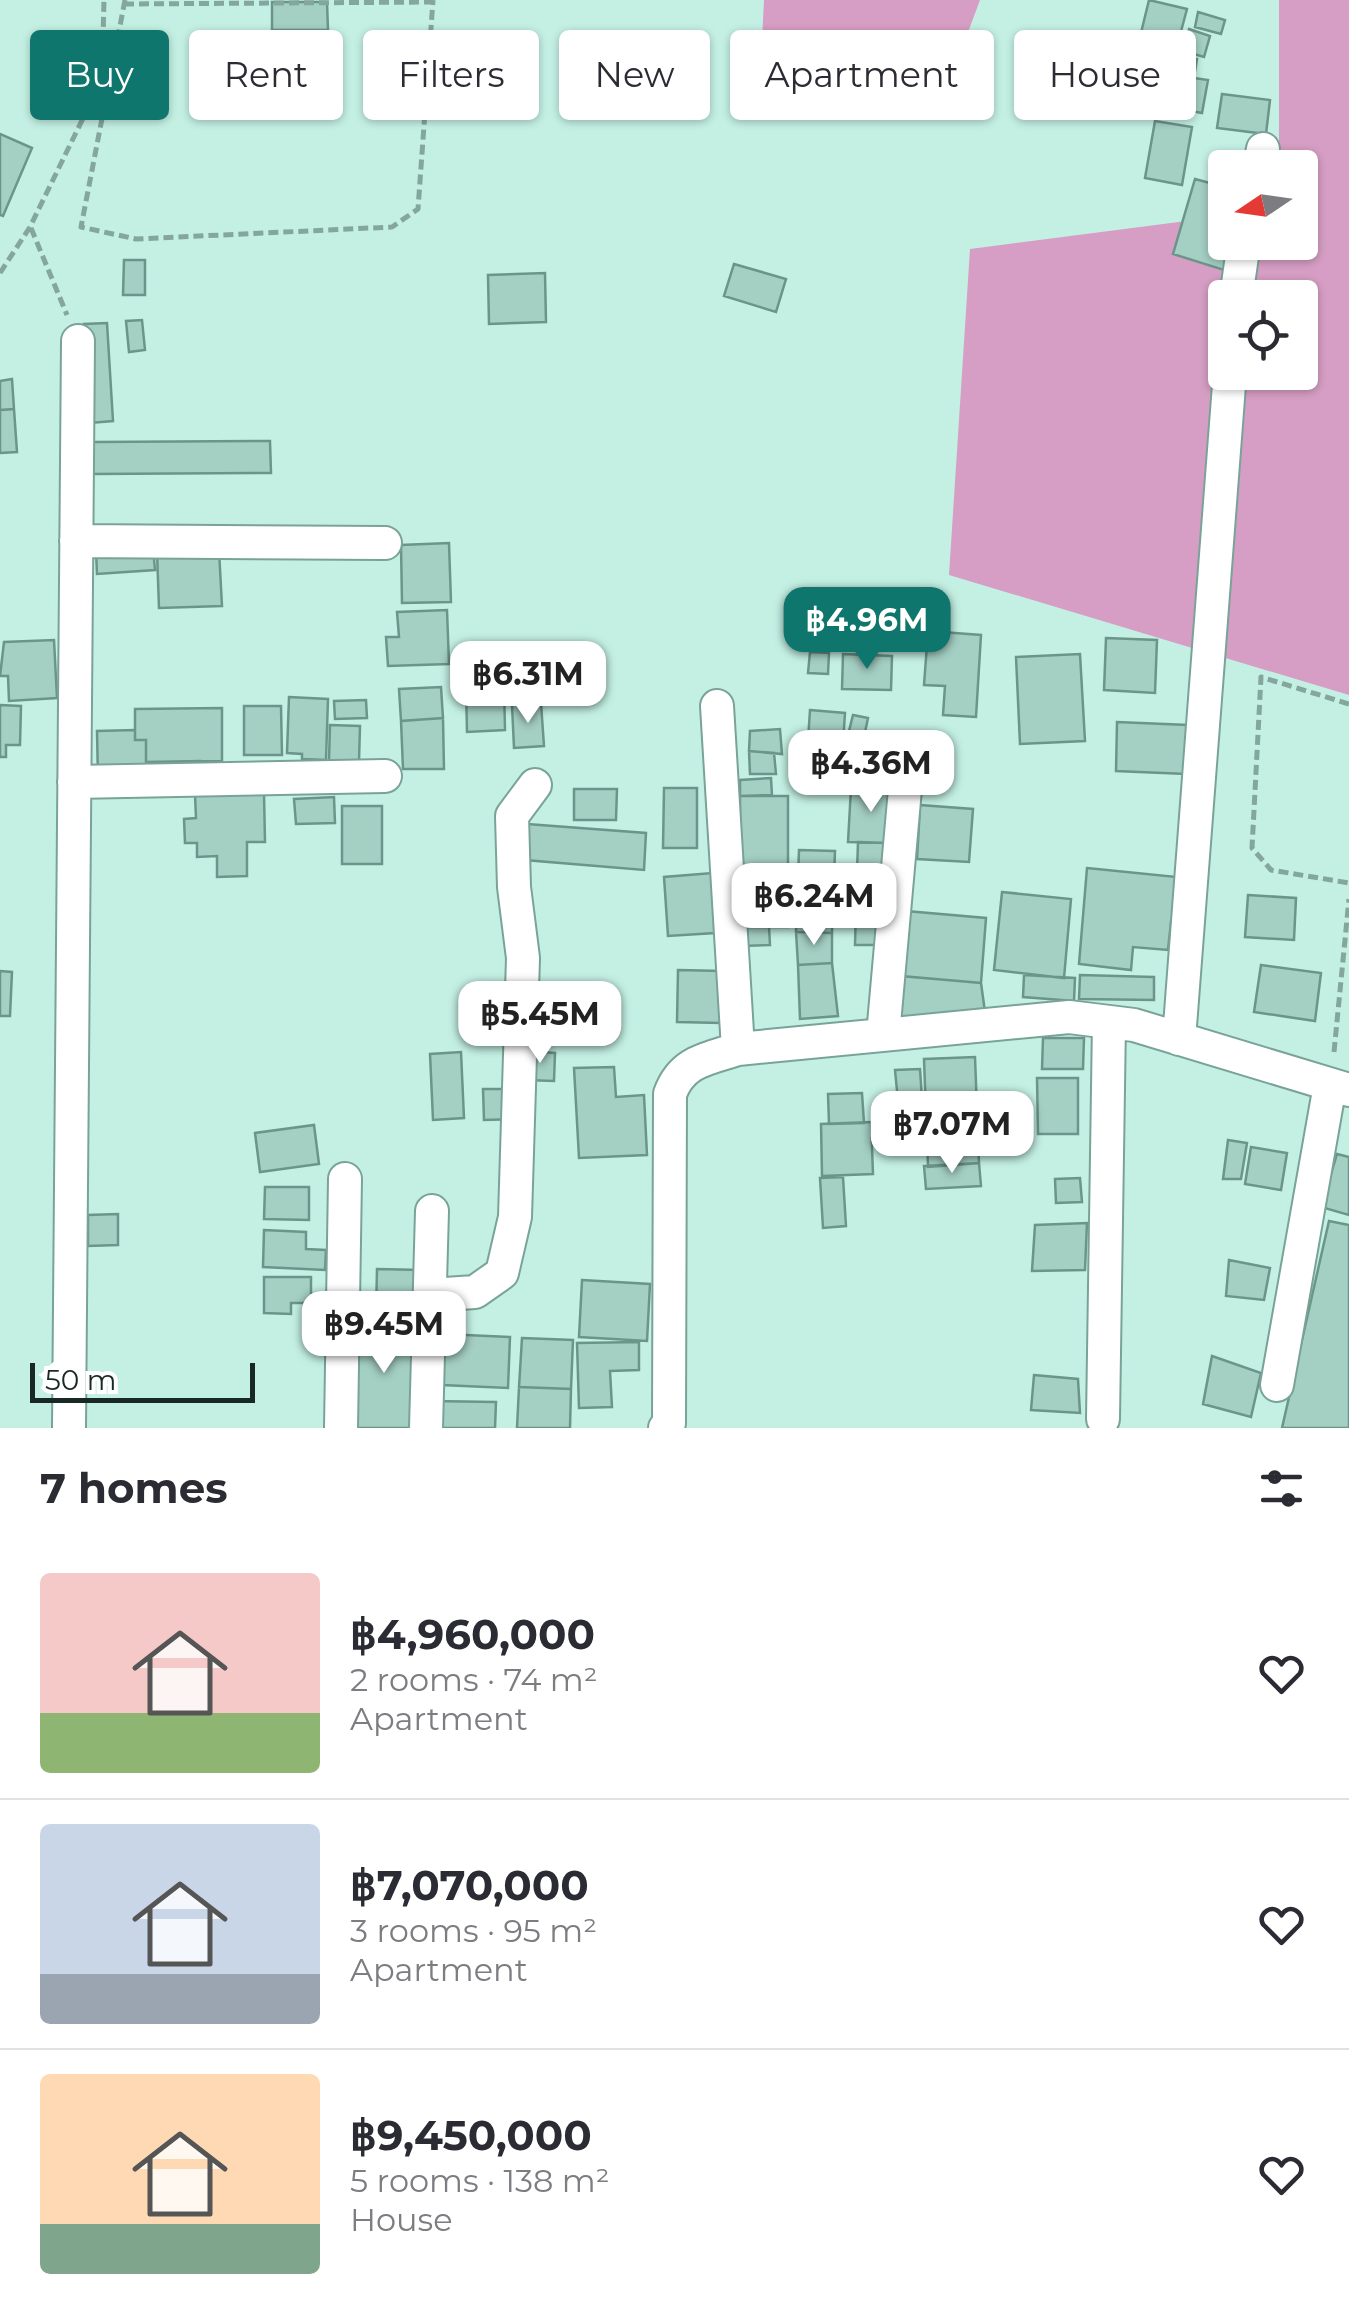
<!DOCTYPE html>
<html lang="en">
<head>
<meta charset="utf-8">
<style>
  :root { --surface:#fff; --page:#f2f2f3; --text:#2b2b33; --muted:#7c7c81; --line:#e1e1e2; --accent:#0f766e }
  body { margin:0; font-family:Montserrat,sans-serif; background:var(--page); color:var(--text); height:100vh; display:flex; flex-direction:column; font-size:38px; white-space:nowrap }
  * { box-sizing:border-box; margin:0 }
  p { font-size:32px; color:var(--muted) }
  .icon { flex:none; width:55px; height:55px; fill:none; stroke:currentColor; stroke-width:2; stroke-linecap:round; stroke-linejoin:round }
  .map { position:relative; height:1428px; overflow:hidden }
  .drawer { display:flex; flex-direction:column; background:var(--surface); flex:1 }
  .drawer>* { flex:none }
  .banner { position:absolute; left:30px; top:30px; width:1290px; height:90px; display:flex; gap:20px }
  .needle { width:65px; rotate:257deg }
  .buttons { position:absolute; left:1208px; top:150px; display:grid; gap:20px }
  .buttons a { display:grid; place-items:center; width:110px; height:110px; border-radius:10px; background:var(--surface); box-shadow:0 2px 8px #0004; font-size:50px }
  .scale { position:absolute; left:30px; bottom:25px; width:225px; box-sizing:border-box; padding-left:10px; border:5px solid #182925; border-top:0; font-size:28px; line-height:35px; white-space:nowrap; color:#182925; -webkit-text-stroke:8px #fff; paint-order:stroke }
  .price { position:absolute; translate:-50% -85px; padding:0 22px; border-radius:20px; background:#fff; color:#222; font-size:32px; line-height:65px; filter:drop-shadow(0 2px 5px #0008) }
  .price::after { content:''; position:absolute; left:50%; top:60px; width:30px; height:22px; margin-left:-15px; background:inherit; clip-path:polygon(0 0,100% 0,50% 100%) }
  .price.selected { background:var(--accent); color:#fff }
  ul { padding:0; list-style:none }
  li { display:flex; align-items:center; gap:30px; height:250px; padding:0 40px }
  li+li { border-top:2px solid var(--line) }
  li span { display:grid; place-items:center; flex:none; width:280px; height:200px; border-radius:10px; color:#555 }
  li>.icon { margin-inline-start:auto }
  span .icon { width:120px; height:120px; fill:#fffc; stroke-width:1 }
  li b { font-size:42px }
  h2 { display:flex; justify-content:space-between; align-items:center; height:120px; padding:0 40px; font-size:42px }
  .tag { padding:0 35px; border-radius:10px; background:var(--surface); box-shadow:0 2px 8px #0004; font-size:35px; line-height:90px }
  .tag.selected { background:var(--accent); color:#fff }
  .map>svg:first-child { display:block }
  .green { fill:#d69ec4; fill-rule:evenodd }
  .building { fill:#a4cfc3; stroke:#6c958a; stroke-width:2.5 }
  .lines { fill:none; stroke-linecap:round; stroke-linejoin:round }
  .minor-casing { stroke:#79a398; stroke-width:36 }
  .path { stroke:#84a69d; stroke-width:5; stroke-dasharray:10 5; stroke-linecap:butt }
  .minor { stroke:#fff; stroke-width:32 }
</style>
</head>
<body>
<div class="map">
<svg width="1349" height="1428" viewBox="0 0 1349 1428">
  <rect width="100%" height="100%" fill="#c4f0e4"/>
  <!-- green -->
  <path class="green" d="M764,0H980L945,94L762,40Z
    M1279,0H1349V695L949,575L970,249L1225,216V242H1300V168L1279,167ZM1225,298H1300V372H1225Z"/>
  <!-- building -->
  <path class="building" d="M1149,0L1187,9L1176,50L1139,41Z
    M272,2H327L328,30H272Z
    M1198,12L1225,20L1221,34L1195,27Z
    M1189,29L1210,36L1204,57L1183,51Z
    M1162,53L1197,59L1194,78L1208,80L1202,113L1153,104Z
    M1222,94L1270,100L1266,134L1217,128Z
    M1155,121L1192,127L1182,185L1145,178Z
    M0,134L32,148L3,216L0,215Z
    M1195,179L1225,187V242H1232L1224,270L1173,254Z
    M124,260H145V295H123Z
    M734,264L786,279L776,312L724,296Z
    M545,273L546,322L489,324L488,275Z
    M142,320L145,350L129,352L126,321Z
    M107,323L113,421L90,423L84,324Z
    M12,379L14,409L0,410V381Z
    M14,409L17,452L0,453V410Z
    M270,441L271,473L93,474V442Z
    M449,543L451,602L402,603L401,545Z
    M153,548L155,570L97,574L96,551Z
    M219,550L222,606L159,608L157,552Z
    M868,606L872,638L842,641L839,609Z
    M447,610L449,664L388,666L386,637H399L397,612Z
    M928,631L981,635L976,717L943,715L945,686L924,685Z
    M1106,638L1157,640L1155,693L1104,690Z
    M54,640L57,698L9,701L8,676H0L4,642Z
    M810,652L829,653L828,674L808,673Z
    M843,654L892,656L891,690L842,689Z
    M1080,654L1085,741L1020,744L1016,657Z
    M504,684L505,730L467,732L466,686Z
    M441,687L443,718L401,721L399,689Z
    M289,697L328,699L326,760L302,759V754L287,753Z
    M366,700L367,718L335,719L334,701Z
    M541,703L544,746L514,748L512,705Z
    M0,705L21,706L20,745H6V757H0Z
    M244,706H281L282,755H244Z
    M222,708V761L146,762V740H135V709Z
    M810,710L845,713L842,758L807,755Z
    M853,715L868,718L863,742L847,739Z
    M443,718L444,769H403L401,721Z
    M1117,722L1188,725L1186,774L1116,771Z
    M330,725L360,726L359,761H329Z
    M780,729L782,754L749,751L750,731Z
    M135,730V740H146V762L200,761L201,776L98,780L97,731Z
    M873,737L904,741L900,775L868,770Z
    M749,751L774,753L776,774H750Z
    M803,757L834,763L829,792L798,787Z
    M771,778L772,795L740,796V780Z
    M664,788H697V848H663Z
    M851,788L898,790L887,843L848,842Z
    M574,789H617L616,820H574Z
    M264,793L265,842H247V876L217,877V856L197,857V843H185L184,819L196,818L195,795Z
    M740,796H788V927H740Z
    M334,797L335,823L296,824L294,799Z
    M920,805L973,809L969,862L917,859Z
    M342,806H382V864H342Z
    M527,824L646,833L644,870L525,860Z
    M858,842L887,843L886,901H856Z
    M799,850L835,851L832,933L796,932Z
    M1087,868L1187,878L1182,923L1171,922L1168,950L1133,947L1131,970L1079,964Z
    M712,873L715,933L668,936L664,877Z
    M1002,892L1071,899L1064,978L994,970Z
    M1248,895L1296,898L1294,940L1245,937Z
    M856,906H888L887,945H855Z
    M906,911L986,918L981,983L901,976Z
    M740,927H769L770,945L741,946Z
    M796,932L832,933V963L798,965Z
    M832,963L838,1016L800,1019L798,965Z
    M1261,965L1321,973L1315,1021L1254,1012Z
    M678,970L723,971L721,1023L677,1022Z
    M0,971L12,972L10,1016H0Z
    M1024,975L1075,978L1074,1001L1023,997Z
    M1080,975L1154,977V1000L1079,999Z
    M901,976L981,983L985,1012L900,1023Z
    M1043,1038H1084L1083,1069H1042Z
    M525,1051L555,1053L554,1081L525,1080Z
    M461,1052L464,1118L433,1120L430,1054Z
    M975,1057L979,1163L928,1167L924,1059Z
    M614,1067L616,1097L644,1095L647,1155L579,1158L574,1068Z
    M920,1069L922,1099L898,1101L895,1070Z
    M1037,1078H1078V1134H1038Z
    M483,1089H516L517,1119L484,1120Z
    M862,1093L864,1123L829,1124L828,1094Z
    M871,1122L873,1174L822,1176L821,1124Z
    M314,1125L319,1164L260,1172L255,1133Z
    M1228,1140L1247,1143L1241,1179H1223Z
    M1251,1147L1287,1153L1281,1190L1245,1184Z
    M1337,1154L1349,1157V1215L1321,1207Z
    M979,1163L981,1186L926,1189L924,1166Z
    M843,1177L846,1226L823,1228L820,1178Z
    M1080,1178L1082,1202L1056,1203L1055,1179Z
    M265,1187H309V1220L264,1219Z
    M118,1214V1245L88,1246V1215Z
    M1329,1221L1349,1225V1428H1282Z
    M1087,1223L1085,1270L1032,1271L1035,1225Z
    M264,1230L306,1232V1249L326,1250L325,1270L263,1267Z
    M1229,1260L1270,1268L1264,1300L1226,1296Z
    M377,1269L422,1270L421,1314L376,1313Z
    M264,1277H311V1303H291V1314L264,1313Z
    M582,1280L650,1284L647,1341L579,1337Z
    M347,1325H421V1428H347Z
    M444,1334L510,1337L508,1388L442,1385Z
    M522,1338L573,1340L571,1389L519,1387Z
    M639,1342V1370L610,1371L612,1407L579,1408L577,1343Z
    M1212,1356L1261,1373L1251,1417L1203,1404Z
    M1034,1375L1078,1379L1080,1413L1031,1410Z
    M519,1387L571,1389L570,1428H517Z
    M431,1401L496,1402L495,1428H430Z"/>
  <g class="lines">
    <!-- minor casing -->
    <g class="minor-casing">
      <path id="minor" d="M1259,168L1263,149
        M1236,298L1244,242
        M76,541L385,543
        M717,706L738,1049
        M74,782L385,776
        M883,1035L907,767
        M1179,1039L1230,372
        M430,1295L475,1292L502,1273L515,1217L523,958L514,887L512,816L535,785
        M1277,1385L1330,1085
        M1103,1419L1109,1022
        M69,1428L78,341
        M341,1428L345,1179
        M426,1428L432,1211
        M665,1428L669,1423L670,1094C682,1061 707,1059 738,1049L1069,1017L1134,1025L1349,1090"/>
    </g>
    <!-- path -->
    <path class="path" d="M125,0L81,227L136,239L392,227L418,209L433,0
      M124,4L433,2
      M31,228L67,315
      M0,273L30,227L88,108L103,38L104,0
      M1349,704L1261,677L1252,848L1271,870L1349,883
      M1334,1052L1349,899"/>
    <!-- minor -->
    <use href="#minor" class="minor"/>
  </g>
</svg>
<div class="buttons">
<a><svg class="needle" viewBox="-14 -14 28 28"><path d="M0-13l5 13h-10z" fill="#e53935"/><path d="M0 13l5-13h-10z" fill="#7c7c81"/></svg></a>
<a><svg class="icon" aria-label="locate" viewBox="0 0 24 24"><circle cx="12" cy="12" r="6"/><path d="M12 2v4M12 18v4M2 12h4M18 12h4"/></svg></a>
</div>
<div class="scale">50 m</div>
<b class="price selected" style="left:867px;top:672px">฿4.96M</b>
<b class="price" style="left:528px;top:726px">฿6.31M</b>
<b class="price" style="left:871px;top:815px">฿4.36M</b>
<b class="price" style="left:814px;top:948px">฿6.24M</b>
<b class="price" style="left:540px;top:1066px">฿5.45M</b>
<b class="price" style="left:952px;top:1176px">฿7.07M</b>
<b class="price" style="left:384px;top:1376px">฿9.45M</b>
<div class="banner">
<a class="tag selected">Buy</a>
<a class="tag">Rent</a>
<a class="tag">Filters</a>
<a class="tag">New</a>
<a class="tag">Apartment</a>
<a class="tag">House</a>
</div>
</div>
<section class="drawer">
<h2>7 homes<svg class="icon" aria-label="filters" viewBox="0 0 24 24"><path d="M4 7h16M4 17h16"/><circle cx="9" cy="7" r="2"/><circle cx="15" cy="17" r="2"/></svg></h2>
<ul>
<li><span style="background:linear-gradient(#f6c9c9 70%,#8fb573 0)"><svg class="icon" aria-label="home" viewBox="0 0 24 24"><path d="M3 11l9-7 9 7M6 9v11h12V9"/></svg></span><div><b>฿4,960,000</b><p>2 rooms · 74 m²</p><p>Apartment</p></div><svg class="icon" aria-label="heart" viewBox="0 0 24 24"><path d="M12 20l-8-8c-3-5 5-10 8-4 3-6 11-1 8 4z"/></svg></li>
<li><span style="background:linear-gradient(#c9d6e8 75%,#9aa5b1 0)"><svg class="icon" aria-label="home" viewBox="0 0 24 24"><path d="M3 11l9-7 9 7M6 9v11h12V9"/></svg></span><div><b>฿7,070,000</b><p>3 rooms · 95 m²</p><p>Apartment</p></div><svg class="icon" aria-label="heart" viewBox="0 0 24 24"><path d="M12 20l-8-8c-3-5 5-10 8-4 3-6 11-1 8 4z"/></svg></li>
<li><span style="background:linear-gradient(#ffd9b3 75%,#7fa58c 0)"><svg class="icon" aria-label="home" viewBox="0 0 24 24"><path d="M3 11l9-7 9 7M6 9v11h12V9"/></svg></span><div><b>฿9,450,000</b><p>5 rooms · 138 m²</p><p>House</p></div><svg class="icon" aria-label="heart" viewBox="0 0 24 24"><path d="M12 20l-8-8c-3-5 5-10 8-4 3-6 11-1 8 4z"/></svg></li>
</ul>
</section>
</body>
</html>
